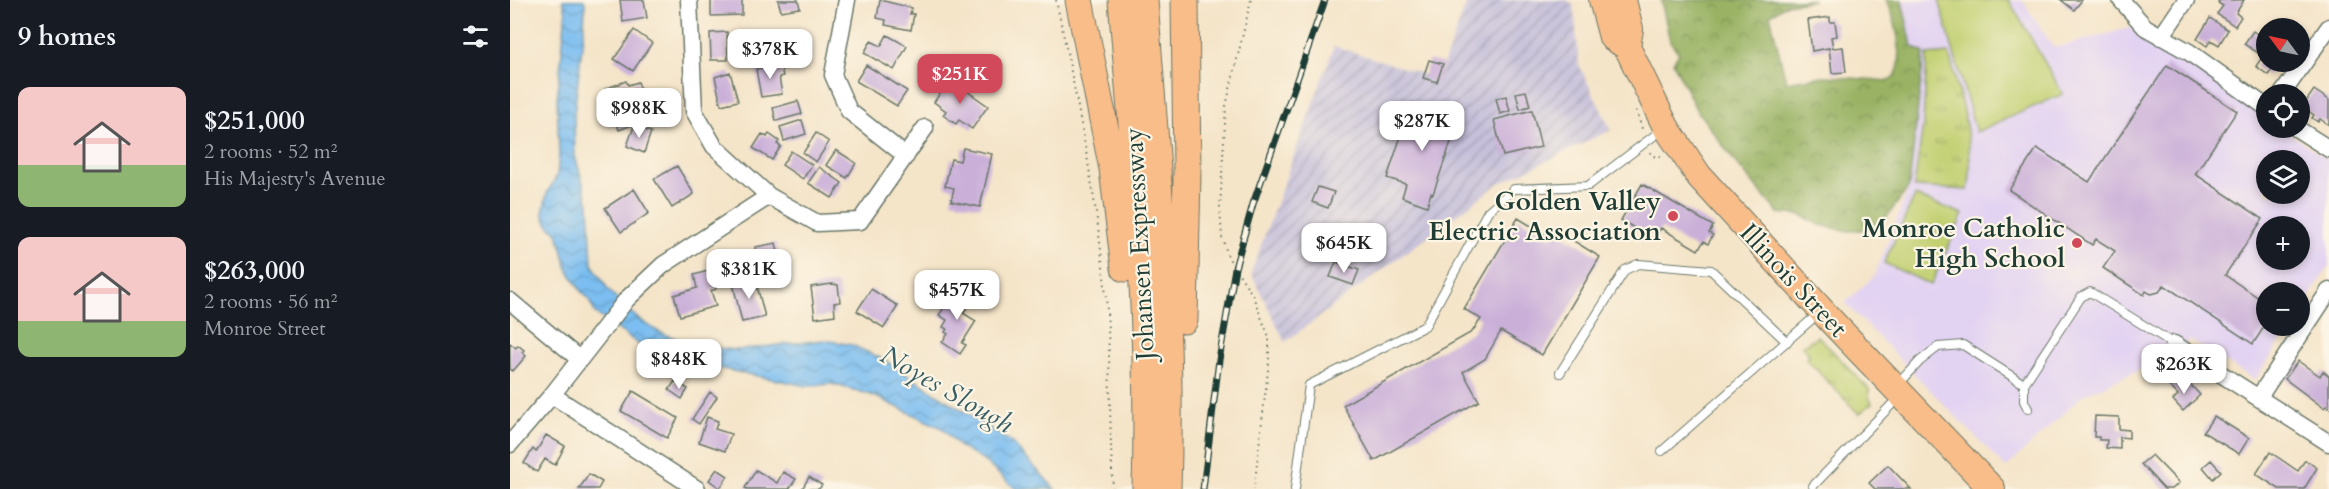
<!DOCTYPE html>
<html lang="en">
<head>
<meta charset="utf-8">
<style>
  :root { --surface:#171b24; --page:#20242c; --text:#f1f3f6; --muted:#9ea1a6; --accent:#d1495b }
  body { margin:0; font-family:Cardo,serif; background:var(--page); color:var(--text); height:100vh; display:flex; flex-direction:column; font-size:22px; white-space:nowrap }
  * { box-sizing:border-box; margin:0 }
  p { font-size:20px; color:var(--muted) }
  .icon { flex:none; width:33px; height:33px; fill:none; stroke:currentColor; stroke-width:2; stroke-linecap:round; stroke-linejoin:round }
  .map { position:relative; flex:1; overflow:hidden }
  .details { display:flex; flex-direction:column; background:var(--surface); width:510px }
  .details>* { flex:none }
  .needle { width:39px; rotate:303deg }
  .buttons { position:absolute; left:1746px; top:18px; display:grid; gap:12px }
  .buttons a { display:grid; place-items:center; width:54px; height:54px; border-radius:50%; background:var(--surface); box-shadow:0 3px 9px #0003; font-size:30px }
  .price { position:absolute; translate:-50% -51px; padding:0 14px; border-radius:12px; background:#fff; color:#222; font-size:20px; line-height:39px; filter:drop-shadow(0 2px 3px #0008) }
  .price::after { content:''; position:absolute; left:50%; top:36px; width:18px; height:14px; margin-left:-9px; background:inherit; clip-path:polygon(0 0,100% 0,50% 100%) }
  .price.active { background:var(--accent); color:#fff }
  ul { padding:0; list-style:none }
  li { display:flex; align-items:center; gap:18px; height:150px; padding:0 18px }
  li span { display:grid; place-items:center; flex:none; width:168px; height:120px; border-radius:12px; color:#555 }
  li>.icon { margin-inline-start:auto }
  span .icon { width:72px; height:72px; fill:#fffc; stroke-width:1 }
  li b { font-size:26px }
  h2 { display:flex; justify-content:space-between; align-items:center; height:72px; padding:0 18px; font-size:26px }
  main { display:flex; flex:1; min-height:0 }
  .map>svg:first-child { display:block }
  .built { fill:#e3d3f2; fill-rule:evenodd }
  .industrial { fill:url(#industrial-furrows) }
  .grass { fill:url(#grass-tufts); stroke:#708653; stroke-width:1.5 }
  .forest { fill:url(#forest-crowns); stroke:#5c784c; stroke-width:1.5 }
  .garden { fill:#c2d072; stroke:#708653; stroke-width:1.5 }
  .water { fill:url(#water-waves); stroke:#4d7e92; stroke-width:1.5 }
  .building { fill:#cab0d9 }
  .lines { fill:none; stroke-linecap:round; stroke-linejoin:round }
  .service-casing { stroke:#6a7768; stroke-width:10 }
  .minor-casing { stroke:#6a7768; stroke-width:19 }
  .primary-casing { stroke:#6a7768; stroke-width:28 }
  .trunk-casing { stroke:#6a7768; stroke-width:29 }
  .path { stroke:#6a7768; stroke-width:2; stroke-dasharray:1.5 4.5; stroke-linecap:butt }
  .service { stroke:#fff; stroke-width:8 }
  .minor { stroke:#fff; stroke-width:16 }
  .primary { stroke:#f8bd89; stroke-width:26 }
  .trunk { stroke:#f8bd89; stroke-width:27 }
  .rail-casing { stroke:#1f3d34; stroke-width:7 }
  .rail { stroke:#fcf5e5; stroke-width:4.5; stroke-dasharray:14; stroke-linecap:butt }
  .poi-dot { fill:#d1495b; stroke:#fcf5e5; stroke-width:2 }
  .labels { text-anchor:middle; stroke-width:4.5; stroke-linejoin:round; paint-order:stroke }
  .poi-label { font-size:26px; font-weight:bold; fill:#1f3d34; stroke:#fcf5e5; text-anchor:end }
  .street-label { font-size:26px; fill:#1f3d34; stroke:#fcf5e5 }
  .water-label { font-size:27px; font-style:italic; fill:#365d63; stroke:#fcf5e5 }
</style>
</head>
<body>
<main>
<section class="details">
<h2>9 homes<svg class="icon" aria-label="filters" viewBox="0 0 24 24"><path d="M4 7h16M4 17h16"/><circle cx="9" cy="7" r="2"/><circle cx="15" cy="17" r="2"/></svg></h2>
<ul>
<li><span style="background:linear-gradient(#f6c9c9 65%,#8fb573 0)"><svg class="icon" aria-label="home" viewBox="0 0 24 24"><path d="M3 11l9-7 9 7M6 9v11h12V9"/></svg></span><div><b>$251,000</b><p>2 rooms · 52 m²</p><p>His Majesty's Avenue</p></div></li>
<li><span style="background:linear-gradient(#f6c9c9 70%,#8fb573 0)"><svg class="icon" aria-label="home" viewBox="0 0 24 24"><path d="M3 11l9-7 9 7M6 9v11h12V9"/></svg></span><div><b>$263,000</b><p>2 rooms · 56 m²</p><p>Monroe Street</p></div></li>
</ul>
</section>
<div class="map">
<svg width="1819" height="489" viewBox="0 0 1819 489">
  <defs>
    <pattern id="industrial-furrows" width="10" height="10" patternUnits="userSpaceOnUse" patternTransform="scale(1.5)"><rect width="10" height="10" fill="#c6c0da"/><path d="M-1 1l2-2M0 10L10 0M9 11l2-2" fill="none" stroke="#a09db2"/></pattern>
    <pattern id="grass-tufts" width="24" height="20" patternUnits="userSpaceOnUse" patternTransform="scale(1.5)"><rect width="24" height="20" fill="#c2d072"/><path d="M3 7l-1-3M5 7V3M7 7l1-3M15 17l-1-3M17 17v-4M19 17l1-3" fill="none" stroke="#9daa5e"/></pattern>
    <pattern id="forest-crowns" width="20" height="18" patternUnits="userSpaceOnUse" patternTransform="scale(1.5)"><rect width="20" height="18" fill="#99b264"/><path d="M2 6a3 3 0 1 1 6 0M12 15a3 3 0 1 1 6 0" fill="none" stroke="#7c9253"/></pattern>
    <pattern id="water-waves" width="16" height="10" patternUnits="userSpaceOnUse" patternTransform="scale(1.5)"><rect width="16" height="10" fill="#7bbef1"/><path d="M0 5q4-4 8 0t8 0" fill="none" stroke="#649cc4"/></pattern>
  </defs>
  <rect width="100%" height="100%" fill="#fcf5e5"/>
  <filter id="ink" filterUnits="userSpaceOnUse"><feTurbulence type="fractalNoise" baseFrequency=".0167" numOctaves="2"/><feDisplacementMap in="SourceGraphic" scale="12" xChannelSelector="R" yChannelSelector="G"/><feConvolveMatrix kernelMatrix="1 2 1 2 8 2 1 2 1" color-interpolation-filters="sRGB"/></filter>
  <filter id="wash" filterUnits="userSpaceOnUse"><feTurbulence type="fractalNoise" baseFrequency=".008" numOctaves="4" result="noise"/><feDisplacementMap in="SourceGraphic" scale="24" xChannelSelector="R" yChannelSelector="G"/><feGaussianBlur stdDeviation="1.35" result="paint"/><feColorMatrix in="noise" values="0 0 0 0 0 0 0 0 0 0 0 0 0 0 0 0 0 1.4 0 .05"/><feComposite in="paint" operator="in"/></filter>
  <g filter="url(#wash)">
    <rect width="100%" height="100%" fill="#f4e4c8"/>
    <!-- built -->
    <path class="built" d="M1392,0H1512L1544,48L1623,27L1638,43L1651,51L1669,57L1756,118V128H1771L1819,160V266L1790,312V292H1756V326H1781L1745,380L1680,340L1661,356L1573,395L1496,468L1335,303L1365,275L1399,187L1414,53L1402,46ZM1756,160H1790V194H1756ZM1756,226H1790V260H1756Z"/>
    <!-- industrial -->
    <path class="industrial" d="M958,0H1057L1064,6L1069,65L1101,130L988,184L775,342L741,273L824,46L928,79Z"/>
    <!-- grass -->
    <path class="grass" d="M1439,53C1449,92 1466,151 1458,190L1404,187L1413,125L1417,55Z
      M1308,336L1359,389V397L1362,403L1349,414L1296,359L1300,355L1292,346Z"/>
    <!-- forest -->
    <path class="forest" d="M1151,0H1304L1277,4L1260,15L1276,82L1315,76L1379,81C1382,79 1385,77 1386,74C1395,57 1385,16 1376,0H1392L1402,46L1414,53L1399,187L1376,218L1359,229L1339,231L1310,225L1291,215L1268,213L1225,162L1186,109L1163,62L1169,53L1160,41Z"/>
    <!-- garden -->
    <path class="garden" d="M1429,0H1499L1553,94L1466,132Z
      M1405,196L1453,214L1421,285L1374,263Z"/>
    <!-- water -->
    <path class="water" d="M53,0H74L75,3L74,28L64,115L65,156L79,204L82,264L99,291L127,318L147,331L184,346L227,350L314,340L342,345L374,360L500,441L545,489H506L474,461L450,447L432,428L362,395L322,384L297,386L178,362L165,356L133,347L85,313L79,299L71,291L58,270L48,234L37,223L33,214L37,193L47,176L49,155L47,100L56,12Z"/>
    <g id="blocks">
      <!-- building -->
      <path class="building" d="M110,0H134L137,18L113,22Z
        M201,0H232V15L201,16Z
        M268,0H288L290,8L271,11Z
        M370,0L402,8L400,14H404L401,30L375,25L376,20L367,18Z
        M1551,0H1572L1564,10Z
        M1710,0H1734L1726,13L1731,17L1725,26L1707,14L1713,6L1708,3Z
        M1320,17V22H1325L1327,36L1321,37L1323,48L1333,47L1336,72L1322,73L1319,48L1302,51L1298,20Z
        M1700,18L1718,30L1709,45L1701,40L1697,46L1687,39Z
        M124,30L142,43L123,71L104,59Z
        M1743,31L1756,40V62H1772L1770,65L1767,63L1758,75L1746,66L1753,56L1734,44Z
        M217,32L218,60H201L200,33Z
        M377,35L397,46L384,70L354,53L361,41L371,46Z
        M919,60L933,64L927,82L913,78Z
        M270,64L273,76L269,77L272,94L251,97L246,69Z
        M356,65L397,91L387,106L346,81Z
        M1657,65L1727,111L1685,174L1753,219L1715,275L1756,303V324L1743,344L1654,285L1649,292L1641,294L1636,291L1634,295L1593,268L1605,251L1586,239L1582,245L1499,190L1527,148L1579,182Z
        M220,72L228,101L211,105L205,77Z
        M440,79L478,106L462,129L449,120L446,124L433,115L436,111L424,102Z
        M116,81L118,85L128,82L138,109L127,112L130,122L109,130L95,89Z
        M1804,90L1819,100V125L1810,119L1808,122L1802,118L1804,115L1792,107Z
        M1016,91L1020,106L1010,109L1006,93Z
        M996,96L1000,111L990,114L986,98Z
        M288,101L292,114L266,121L263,108Z
        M902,103L949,119L923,194L921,193L917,206L892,197L896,184L877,178Z
        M1022,110L1031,147L993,156L984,120Z
        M292,120L296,134L274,141L270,127Z
        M124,126L141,132L134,153L117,146Z
        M306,133L319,142L306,162L293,153Z
        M252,134L257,137L259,134L269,141L267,144L271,146L262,160L243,148Z
        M453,148L482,154L470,207L441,201L444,188L435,186L441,159L450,161Z
        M326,150L346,163L337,178L316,165Z
        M281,151L302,165L293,179L272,165Z
        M167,166L184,194L162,208L144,179Z
        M309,167L332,183L322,198L298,183Z
        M1132,184L1203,226L1199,233L1203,235L1198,244L1194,241L1188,250L1151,228L1147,234L1140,230L1137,236L1111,220Z
        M808,187L824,192L818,208L802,202Z
        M124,189L139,213L111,232L95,208Z
        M1008,218L1041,238L1046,230L1090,257L1032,355L991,331L975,359L953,372L969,401L864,461L833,405L962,332L971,319L954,309Z
        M266,243L274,281L253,286L245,247Z
        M826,262L849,270L843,285L820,277Z
        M201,270L206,289L201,291L206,306L170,316L164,295L187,288L184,275Z
        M245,278L255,317L232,322L223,284Z
        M322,284L328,285L330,302L324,303L325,315L305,318L301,287Z
        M361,289L388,306L374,328L347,311Z
        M446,290L462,300L453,313L466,321L452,343L456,345L450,354L432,342L438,334L435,332L437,329L433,327L437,320L429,315Z
        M0,343L6,348L8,345L14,350L12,352L16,356L3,371L0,369Z
        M1788,361L1810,376L1813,371L1819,376V408L1816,406L1814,408L1775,379Z
        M1666,379L1675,388L1680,384L1690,395L1673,411L1663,400L1668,395L1659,386Z
        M165,381L178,389L172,399L159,390Z
        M123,391L168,418L157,438L111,411Z
        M200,392L207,397L189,424L182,419Z
        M1585,416L1609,417V429L1619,430V438L1610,437V449L1596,448L1597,440H1589V437H1584Z
        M1704,416L1739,438L1729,454L1693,432Z
        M197,417L208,421L205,429L221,434L215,451L189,442Z
        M36,435L55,446L45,465L35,459L27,472L14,463L23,449L26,452Z
        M1760,452L1788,471L1795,460L1807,468L1794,489H1769L1746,474Z
        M1642,455L1669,483L1662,489H1654L1631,464Z
        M1701,460L1711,471L1703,479L1693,467Z
        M1378,465L1401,489H1365L1359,483Z
        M207,469L218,476L210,488L199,480Z
        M246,470L267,483L273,472L286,479L279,489H237L235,488Z
        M79,474L92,482L88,489H69Z
        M299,477L312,485L309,489H292Z"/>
    </g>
  </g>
  <g filter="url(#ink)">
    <use href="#blocks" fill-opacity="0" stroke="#6a7768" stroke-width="1.5"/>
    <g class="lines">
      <!-- service casing -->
      <g class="service-casing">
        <path id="service" d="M1050,373L1115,270L1128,264L1201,270L1277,342
          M1388,385L1410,361L1428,347L1453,345L1514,384
          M1518,409L1514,401V384L1571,297L1580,292L1664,344
          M1152,451L1309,313
          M1303,486L1389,397
          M785,489L799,385L915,326L978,211L1004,189L1078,186L1153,129"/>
      </g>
      <!-- minor casing -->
      <g class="minor-casing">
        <path id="minor" d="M179,0L184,111L204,146L259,196L307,223L350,221L415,128
          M337,0L323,75L339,111L396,156
          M1611,0L1635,27L1679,52L1756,107
          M1651,37L1676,0
          M1772,94L1819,27
          M1786,128L1819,149
          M0,301L69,359
          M1664,344L1819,443
          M42,395L187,489
          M1749,397L1819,291
          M0,444L42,395L117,299L153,265L259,196"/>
      </g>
      <!-- primary casing -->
      <g class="primary-casing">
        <path id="primary" d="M1092,0L1102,37L1117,47L1156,127L1189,176L1323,323L1482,489
          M1113,0L1120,29L1117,47"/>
      </g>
      <!-- trunk casing -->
      <g class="trunk-casing">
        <path id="trunk" d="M569,0L603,169L615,268
          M612,0C625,163 641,326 636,489
          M634,0C646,163 663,325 657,489
          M674,320L677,172L675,0"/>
      </g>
      <!-- path -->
      <path class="path" d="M546,0C567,98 587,197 596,297C601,361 599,425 603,489
        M741,0L716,106L710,208L712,237L718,257L742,294L759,337V362L744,489
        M1126,110L1133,132
        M1140,152L1142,156L1153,157"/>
      <!-- service -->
      <use href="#service" class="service"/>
      <!-- minor -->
      <use href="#minor" class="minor"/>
      <!-- primary -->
      <use href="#primary" class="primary"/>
      <!-- trunk -->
      <use href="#trunk" class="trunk"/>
      <!-- rail casing -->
      <g class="rail-casing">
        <path id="rail" d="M693,489L709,360L725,268L743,204L815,0"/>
      </g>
      <!-- rail -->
      <use href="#rail" class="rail"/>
    </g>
  </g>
  <!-- markers -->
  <g class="poi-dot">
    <circle cx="1163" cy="216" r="6"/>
    <circle cx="1567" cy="243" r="6"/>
  </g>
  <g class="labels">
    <!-- poi labels -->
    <g class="poi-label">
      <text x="1151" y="210">Golden Valley<tspan x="1151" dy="30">Electric Association</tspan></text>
      <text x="1555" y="237">Monroe Catholic<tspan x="1555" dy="30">High School</tspan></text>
    </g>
    <!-- street labels -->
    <g class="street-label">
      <text transform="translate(629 244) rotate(-93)" y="9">Johansen Expressway</text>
      <text transform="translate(1284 280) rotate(47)" y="9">Illinois Street</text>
    </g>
    <!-- water labels -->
    <g class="water-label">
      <text transform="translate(437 389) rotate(30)" y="9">Noyes Slough</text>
    </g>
  </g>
</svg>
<div class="buttons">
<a><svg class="needle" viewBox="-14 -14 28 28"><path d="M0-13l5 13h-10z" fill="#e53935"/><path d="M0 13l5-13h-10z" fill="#9ea1a6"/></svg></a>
<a><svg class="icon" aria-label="locate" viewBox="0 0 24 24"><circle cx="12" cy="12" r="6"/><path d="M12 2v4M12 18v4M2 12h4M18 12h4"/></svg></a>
<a><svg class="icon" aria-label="layers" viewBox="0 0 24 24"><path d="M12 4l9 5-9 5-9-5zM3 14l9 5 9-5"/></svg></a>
<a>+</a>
<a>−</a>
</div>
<b class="price" style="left:260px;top:80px">$378K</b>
<b class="price active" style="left:450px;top:105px">$251K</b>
<b class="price" style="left:129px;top:139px">$988K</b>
<b class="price" style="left:912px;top:152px">$287K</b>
<b class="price" style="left:834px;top:274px">$645K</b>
<b class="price" style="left:239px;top:300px">$381K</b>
<b class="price" style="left:447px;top:321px">$457K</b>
<b class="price" style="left:169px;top:390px">$848K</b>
<b class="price" style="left:1674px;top:395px">$263K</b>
</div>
</main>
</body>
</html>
